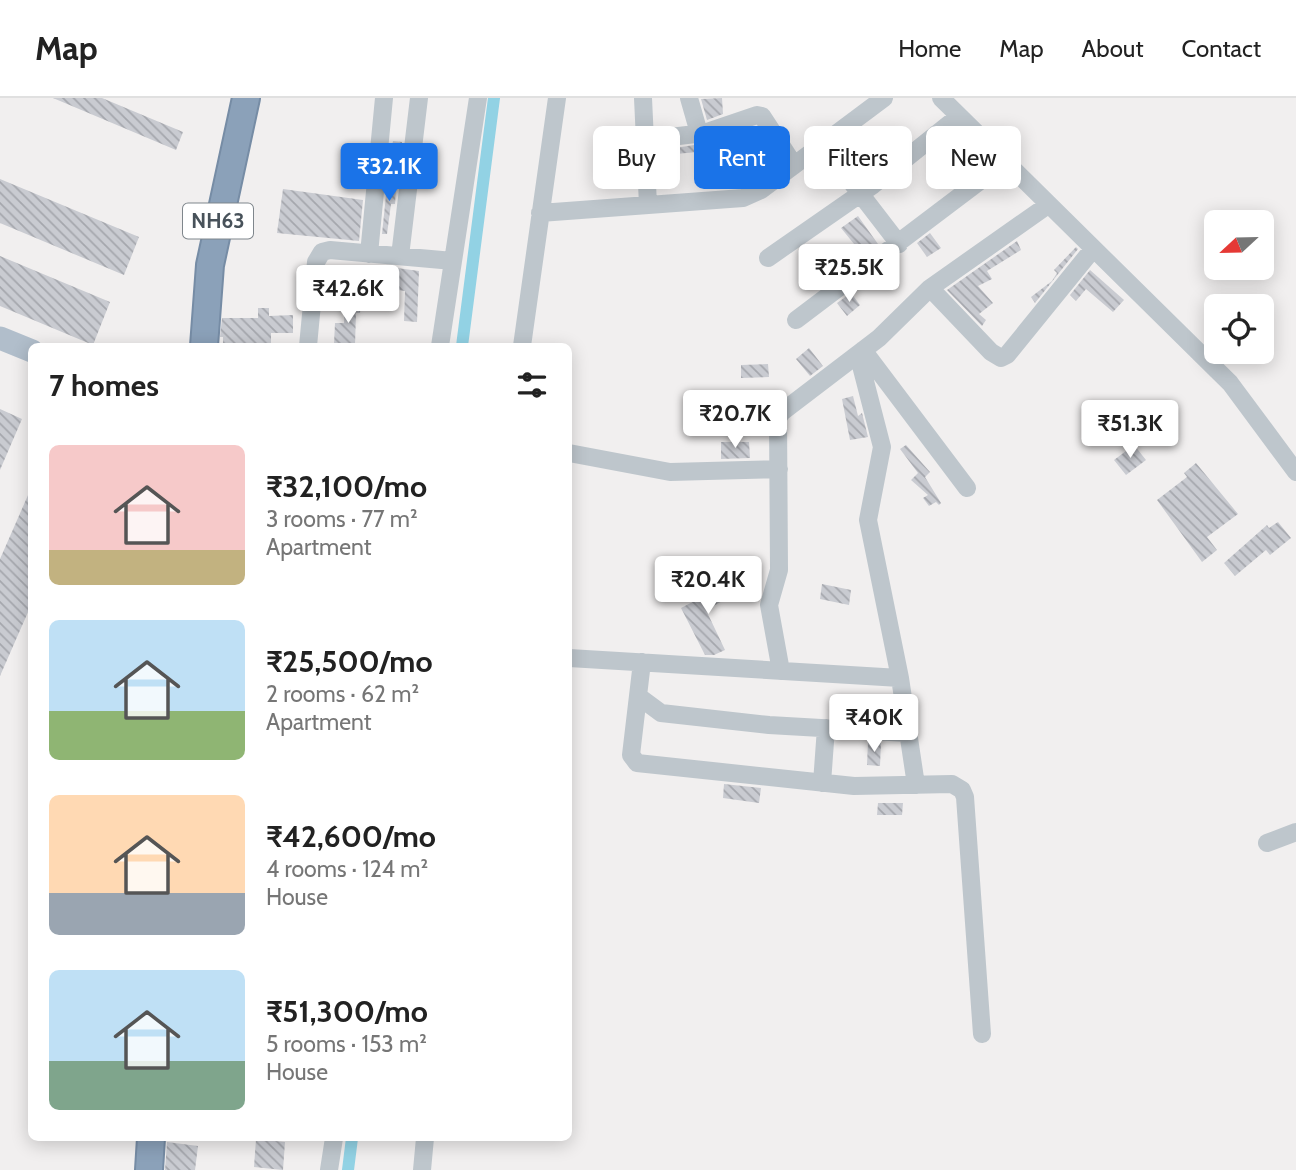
<!DOCTYPE html>
<html lang="en">
<head>
<meta charset="utf-8">
<style>
  :root { --surface:#fff; --page:#f6f6f6; --text:#222; --muted:#767676; --line:#e0e0e0; --accent:#1a73e8 }
  body { margin:0; font-family:Cabin,sans-serif; background:var(--page); color:var(--text); height:100vh; display:flex; flex-direction:column; font-size:26px; white-space:nowrap }
  * { box-sizing:border-box; margin:0 }
  p { font-size:23px; color:var(--muted) }
  .icon { flex:none; width:38px; height:38px; fill:none; stroke:currentColor; stroke-width:2; stroke-linecap:round; stroke-linejoin:round }
  .map { position:relative; flex:1; overflow:hidden }
  .panel { position:absolute; left:28px; top:245px; width:544px; height:798px; display:flex; flex-direction:column; background:var(--surface); border-radius:10px; box-shadow:0 4px 18px #0003 }
  .panel>* { flex:none }
  .hud { position:absolute; left:593px; top:28px; width:597px; height:63px; display:flex; gap:14px }
  .needle { width:46px; rotate:248deg }
  .controls { position:absolute; left:1204px; top:112px; display:grid; gap:14px }
  .controls a { display:grid; place-items:center; width:70px; height:70px; border-radius:10px; background:var(--surface); box-shadow:0 4px 18px #0003; font-size:35px }
  .price { position:absolute; translate:-50% -60px; padding:0 16px; border-radius:7px; background:#fff; color:#222; font-size:23px; line-height:46px; filter:drop-shadow(0 2px 4px #0008) }
  .price::after { content:''; position:absolute; left:50%; top:42px; width:21px; height:16px; margin-left:-10px; background:inherit; clip-path:polygon(0 0,100% 0,50% 100%) }
  .price.current { background:var(--accent); color:#fff }
  ul { padding:0; list-style:none }
  li { display:flex; align-items:center; gap:21px; height:175px; padding:0 21px }
  li span { display:grid; place-items:center; flex:none; width:196px; height:140px; border-radius:10px; color:#555 }
  li>.icon { margin-inline-start:auto }
  span .icon { width:84px; height:84px; fill:#fffc; stroke-width:1 }
  li b { font-size:30px }
  h2 { display:flex; justify-content:space-between; align-items:center; height:84px; padding:0 21px; font-size:30px }
  .chip { padding:0 24px; border-radius:10px; background:var(--surface); box-shadow:0 4px 18px #0003; font-size:24px; line-height:63px }
  .chip.current { background:var(--accent); color:#fff }
  header { display:flex; align-items:center; gap:42px; box-sizing:border-box; height:98px; padding:0 35px; background:var(--surface); border-bottom:2px solid var(--line) }
  header strong { font-size:33px }
  nav { display:flex; gap:38px; margin-inline-start:auto; font-size:24px }
  .map>svg:first-child { display:block }
  .lines { fill:none; stroke-linecap:round; stroke-linejoin:round }
  .canal { stroke:#92d2e4; stroke-width:12 }
  .building { fill:url(#building-back-hatch) }
  .highway-casing { stroke:#768ca5; stroke-width:30 }
  .minor { stroke:#bec6cc; stroke-width:18 }
  .major { stroke:#b1becb; stroke-width:23 }
  .highway { stroke:#8ba1b9; stroke-width:26 }
  .labels { text-anchor:middle; stroke-width:7; stroke-linejoin:round; paint-order:stroke }
  .shield { fill:#fff; stroke:#7f868c; stroke-width:2 }
  .shield-label { font-size:21px; font-weight:bold; fill:#48525a }
</style>
</head>
<body>
<header>
<strong>Map</strong>
<nav><a>Home</a><a>Map</a><a>About</a><a>Contact</a></nav>
</header>
<div class="map">
<svg width="1296" height="1072" viewBox="0 0 1296 1072">
  <defs>
    <pattern id="building-back-hatch" width="6" height="6" patternUnits="userSpaceOnUse" patternTransform="scale(1.75)"><rect width="6" height="6" fill="#c9cbd1"/><path d="M-1 5l2 2M0 0l6 6M5-1l2 2" fill="none" stroke="#a5a7ad"/></pattern>
  </defs>
  <rect width="100%" height="100%" fill="#f1efef"/>
  <g class="lines">
    <!-- canal -->
    <path class="canal" d="M462,248L494,0
      M348,1072L352,1040"/>
  </g>
  <!-- building -->
  <path class="building" d="M53,0H102L183,34L176,52Z
    M722,0L723,16L707,22L701,1Z
    M751,31L762,46L749,55L735,37Z
    M393,43L402,44L399,73L388,72Z
    M713,44L716,64L699,67L697,54L676,56L675,50Z
    M959,47L977,71L964,80L954,66L947,70L941,57Z
    M388,78L395,79L393,92H396L395,106H391L387,136H382Z
    M0,81L139,139L124,177L0,125Z
    M283,91L363,102L359,143L277,135Z
    M858,118L878,146L863,157L841,130Z
    M930,135L941,150L927,159L917,145Z
    M1017,143L1021,152L987,173L992,181L978,188L993,205L979,216L986,222L982,228L947,192Z
    M1076,149L1078,151L1035,205L1031,199L1052,183L1057,175L1054,172Z
    M0,158L110,204L93,247L0,208Z
    M375,167L419,173L417,224L404,223L405,193L398,192L399,179L374,178Z
    M1090,172L1124,202L1113,214L1086,191L1076,203L1070,197Z
    M851,195L860,207L847,218L837,205Z
    M345,203H361L360,215H356L355,247L334,246L335,225H344Z
    M258,210H269V218L293,217V235H271V248H223V239H220L222,220H258Z
    M809,250L823,268L810,278L796,261Z
    M768,266L769,279L741,280V267Z
    M853,298L858,318L862,315L868,339L850,342L842,301Z
    M734,302L736,316L717,319L715,305Z
    M0,311L22,321L0,372Z
    M721,344H749L750,360L721,361Z
    M906,347L930,374L925,379L941,405L939,407L936,404L929,408L923,400L928,397L911,382L918,375L900,351Z
    M1134,347L1146,362L1126,377L1114,362Z
    M1196,365L1238,416L1207,439L1217,452L1202,464L1157,402L1187,379L1184,375Z
    M32,388V505L0,578V461Z
    M1278,424L1291,440L1270,457L1266,452L1235,478L1224,465L1267,427L1269,430Z
    M725,477L735,496L706,512L725,552L714,557H705L681,510L710,495L706,487Z
    M822,486L851,492L849,507L820,501Z
    M868,644L881,645L880,668L867,667Z
    M724,686L761,690L759,705L723,700Z
    M878,705H903L902,717H877Z
    M256,1041L285,1044L283,1072L254,1069Z
    M167,1044L198,1048L195,1072H165Z"/>
  <g class="lines">
    <!-- highway casing -->
    <g class="highway-casing">
      <path id="highway" d="M204,248L210,167L246,0
        M149,1072L151,1040"/>
    </g>
    <!-- minor -->
    <path class="minor" d="M643,0L648,107
      M689,0L699,35
      M941,0L1230,285L1296,374
      M645,42L704,35L757,17L762,18L794,67
      M822,46L899,146
      M540,115L743,100L761,92L884,0
      M369,156L384,0
      M400,158L419,0
      M768,160L873,87L959,18
      M930,190L991,254L1001,260L1007,257L1093,151
      M796,222L1005,64
      M308,248L316,164L322,154L330,152L453,163
      M440,248L478,0
      M522,248L557,0
      M863,252L967,390
      M858,256L882,349L868,422L900,580L916,687
      M569,355L670,374L779,371
      M569,560L900,580
      M642,564L631,657L637,665L854,688L952,686L962,692L965,699L982,936
      M781,573L769,507L779,472L778,320L782,314L879,240L930,190L1048,107
      M638,598L661,615L769,627L908,635
      M822,685L826,630
      M1267,745L1296,734
      M329,1072L334,1040
      M422,1072L425,1040"/>
    <!-- major -->
    <path class="major" d="M0,240L32,253"/>
    <!-- highway -->
    <use href="#highway" class="highway"/>
  </g>
  <g class="labels">
    <!-- shield labels -->
    <rect class="shield" x="183" y="105.5" width="70" height="35" rx="5"/>
    <g class="shield-label">
      <text x="218" y="130">NH63</text>
    </g>
  </g>
</svg>
<div class="controls">
<a><svg class="needle" viewBox="-14 -14 28 28"><path d="M0-13l5 13h-10z" fill="#e53935"/><path d="M0 13l5-13h-10z" fill="#767676"/></svg></a>
<a><svg class="icon" aria-label="locate" viewBox="0 0 24 24"><circle cx="12" cy="12" r="6"/><path d="M12 2v4M12 18v4M2 12h4M18 12h4"/></svg></a>
</div>
<b class="price current" style="left:389px;top:105px">₹32.1K</b>
<b class="price" style="left:849px;top:206px">₹25.5K</b>
<b class="price" style="left:348px;top:227px">₹42.6K</b>
<b class="price" style="left:735px;top:352px">₹20.7K</b>
<b class="price" style="left:1130px;top:362px">₹51.3K</b>
<b class="price" style="left:708px;top:518px">₹20.4K</b>
<b class="price" style="left:874px;top:656px">₹40K</b>
<div class="hud">
<a class="chip">Buy</a>
<a class="chip current">Rent</a>
<a class="chip">Filters</a>
<a class="chip">New</a>
</div>
<section class="panel">
<h2>7 homes<svg class="icon" aria-label="filters" viewBox="0 0 24 24"><path d="M4 7h16M4 17h16"/><circle cx="9" cy="7" r="2"/><circle cx="15" cy="17" r="2"/></svg></h2>
<ul>
<li><span style="background:linear-gradient(#f6c9c9 75%,#c2b280 0)"><svg class="icon" aria-label="home" viewBox="0 0 24 24"><path d="M3 11l9-7 9 7M6 9v11h12V9"/></svg></span><div><b>₹32,100/mo</b><p>3 rooms · 77 m²</p><p>Apartment</p></div></li>
<li><span style="background:linear-gradient(#bfe0f5 65%,#8fb573 0)"><svg class="icon" aria-label="home" viewBox="0 0 24 24"><path d="M3 11l9-7 9 7M6 9v11h12V9"/></svg></span><div><b>₹25,500/mo</b><p>2 rooms · 62 m²</p><p>Apartment</p></div></li>
<li><span style="background:linear-gradient(#ffd9b3 70%,#9aa5b1 0)"><svg class="icon" aria-label="home" viewBox="0 0 24 24"><path d="M3 11l9-7 9 7M6 9v11h12V9"/></svg></span><div><b>₹42,600/mo</b><p>4 rooms · 124 m²</p><p>House</p></div></li>
<li><span style="background:linear-gradient(#bfe0f5 65%,#7fa58c 0)"><svg class="icon" aria-label="home" viewBox="0 0 24 24"><path d="M3 11l9-7 9 7M6 9v11h12V9"/></svg></span><div><b>₹51,300/mo</b><p>5 rooms · 153 m²</p><p>House</p></div></li>
</ul>
</section>
</div>
</body>
</html>
